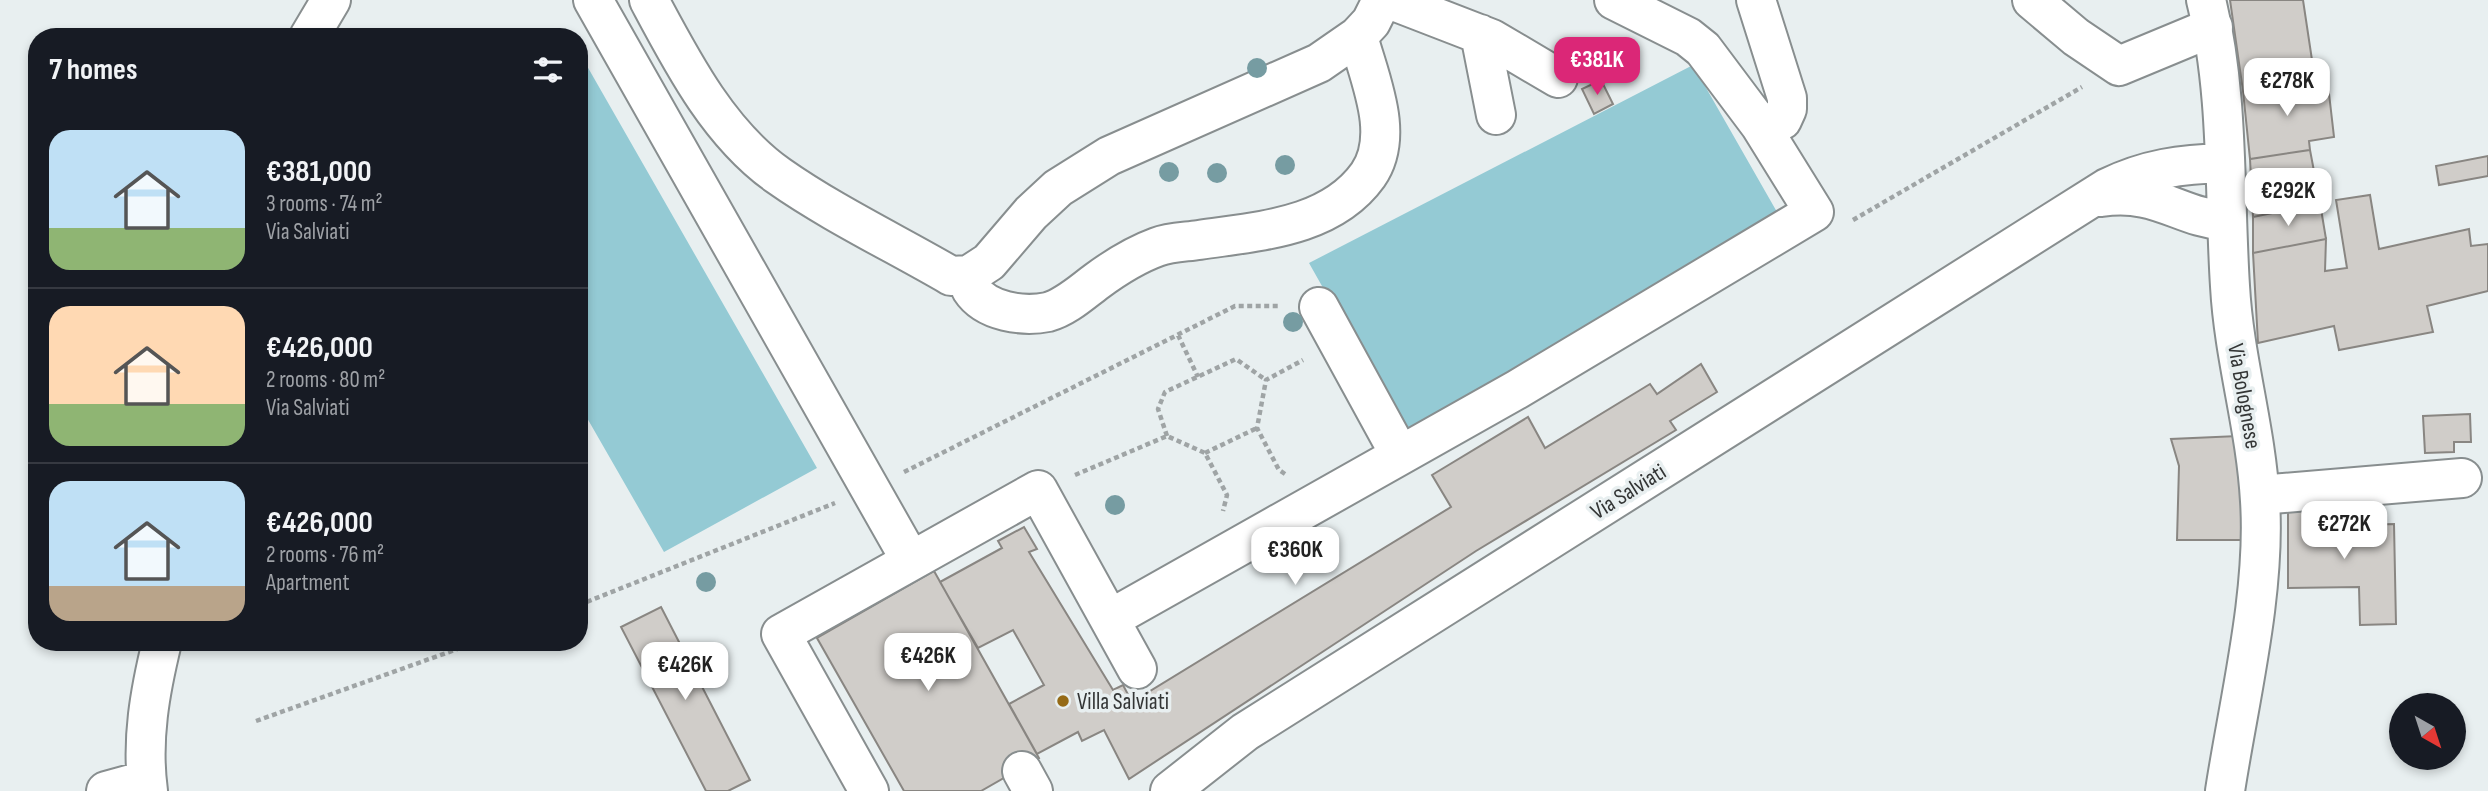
<!DOCTYPE html>
<html lang="en">
<head>
<meta charset="utf-8">
<style>
  :root { --surface:#171b24; --page:#242831; --text:#f1f3f6; --muted:#9ea1a6; --line:#363941; --accent:#db2777 }
  body { margin:0; font-family:"Sofia Sans Condensed",sans-serif; background:var(--page); color:var(--text); height:100vh; display:flex; flex-direction:column; font-size:26px; white-space:nowrap }
  * { box-sizing:border-box; margin:0 }
  p { font-size:23px; color:var(--muted) }
  .icon { flex:none; width:38px; height:38px; fill:none; stroke:currentColor; stroke-width:2; stroke-linecap:round; stroke-linejoin:round }
  .map { position:relative; flex:1; overflow:hidden }
  .side { position:absolute; left:28px; top:28px; width:560px; height:623px; display:flex; flex-direction:column; background:var(--surface); border-radius:28px; box-shadow:0 4px 10px #0003 }
  .side>* { flex:none }
  .needle { width:46px; rotate:141deg }
  .controls { position:absolute; left:2389px; top:693px; display:grid; gap:14px }
  .controls a { display:grid; place-items:center; width:77px; height:77px; border-radius:50%; background:var(--surface); box-shadow:0 4px 10px #0003; font-size:35px }
  .price { position:absolute; translate:-50% -60px; padding:0 16px; border-radius:14px; background:#fff; color:#222; font-size:23px; line-height:46px; filter:drop-shadow(0 2px 4px #0008) }
  .price::after { content:''; position:absolute; left:50%; top:42px; width:21px; height:16px; margin-left:-10px; background:inherit; clip-path:polygon(0 0,100% 0,50% 100%) }
  .price.current { background:var(--accent); color:#fff }
  ul { padding:0; list-style:none }
  li { display:flex; align-items:center; gap:21px; height:175px; padding:0 21px }
  li+li { border-top:2px solid var(--line) }
  li span { display:grid; place-items:center; flex:none; width:196px; height:140px; border-radius:21px; color:#555 }
  li>.icon { margin-inline-start:auto }
  span .icon { width:84px; height:84px; fill:#fffc; stroke-width:1 }
  li b { font-size:30px }
  h2 { display:flex; justify-content:space-between; align-items:center; height:84px; padding:0 21px; font-size:30px }
  .map>svg:first-child { display:block }
  .green { fill:#94cad4 }
  .building { fill:#d0cdc9; stroke:#898682; stroke-width:2 }
  .lines { fill:none; stroke-linecap:round; stroke-linejoin:round }
  .minor-casing { stroke:#888e8f; stroke-width:42 }
  .major-casing { stroke:#888e8f; stroke-width:42 }
  .path { stroke:#9fa4a5; stroke-width:4.5; stroke-dasharray:5 3.5; stroke-linecap:butt }
  .minor { stroke:#fff; stroke-width:38 }
  .major { stroke:#fff; stroke-width:38 }
  .tree { fill:#769ca2 }
  .poi-dot { fill:#956a16; stroke:#e8eff0; stroke-width:2.5 }
  .labels { text-anchor:middle; stroke-width:7; stroke-linejoin:round; paint-order:stroke }
  .street-label { font-size:23px; fill:#333535; stroke:#e8eff0 }
  .poi-label { font-size:23px; fill:#333535; stroke:#e8eff0; text-anchor:start }
</style>
</head>
<body>
<div class="map">
<svg width="2488" height="791" viewBox="0 0 2488 791">
  <rect width="100%" height="100%" fill="#e8eff0"/>
  <!-- green -->
  <path class="green" d="M579,52L817,468L664,552L579,404Z
    M1693,65L1781,219L1406,435L1309,263Z"/>
  <!-- building -->
  <path class="building" d="M2230,0H2303L2315,80L2243,91Z
    M1601,80L1613,104L1594,114L1582,89Z
    M2315,80L2318,87L2328,85L2334,137L2309,141L2310,150L2250,159L2243,91Z
    M2310,150L2320,203L2253,217L2250,159Z
    M2488,156V176L2439,185L2436,166Z
    M2370,195L2379,249L2469,229L2471,246L2488,244V291L2427,306L2433,332L2339,350L2334,326L2258,343L2253,253L2326,239L2325,271L2347,268L2336,200Z
    M2320,203L2326,239L2253,253V217Z
    M1701,364L1717,392L1670,421L1676,430L1476,551L1129,779L1104,730L1082,741L1078,732L1037,754L1009,704L1044,685L1013,630L978,648L940,582L1002,548L998,541L1024,527L1037,549L1029,552L1113,690L1123,685L1132,702L1451,507L1432,475L1528,417L1545,448L1650,384L1657,394Z
    M2470,414L2471,442H2454V452L2425,453L2423,416Z
    M2238,436L2243,540H2177L2179,466L2171,439Z
    M2288,504H2322V526L2394,524L2396,624L2360,625L2359,587L2288,588Z
    M934,571L1039,758L981,791H904L817,638Z
    M661,607L750,780L728,791H706L621,627Z"/>
  <g class="lines">
    <!-- minor casing -->
    <g class="minor-casing">
      <path id="minor" d="M593,0L911,561
        M649,0C682,62 719,134 779,176C830,212 896,244 951,276L969,275L989,262L1031,213L1058,188L1109,156L1319,63L1358,36L1371,22L1382,0
        M1391,0L1492,39L1558,78
        M1614,0L1688,37L1703,49L1760,125L1782,120L1787,109V98L1756,0
        M2032,0L2076,37L2119,66L2213,27
        M1480,34L1496,115
        M309,37L331,0
        M969,275L971,289C986,312 1023,317 1048,312C1066,307 1082,292 1097,281C1116,267 1135,255 1157,247C1170,242 1186,242 1199,240C1258,231 1330,228 1368,175C1396,135 1369,78 1358,36
        M1319,307L1400,455
        M2260,495L2462,478
        M1110,619L1518,389L1814,212L1760,125
        M1022,771L1033,791
        M106,791L146,780
        M148,791C141,740 150,691 162,642
        M869,791L781,634L1038,490L1137,669"/>
    </g>
    <!-- major casing -->
    <g class="major-casing">
      <path id="major" d="M2206,0C2229,92 2224,191 2230,286C2234,359 2256,428 2260,501C2266,593 2239,700 2225,791
        M2101,197C2158,189 2178,217 2226,221
        M1170,791L1245,732L2107,188C2146,169 2181,164 2225,163"/>
    </g>
    <!-- path -->
    <path class="path" d="M1853,220L2082,87
      M1178,335L1198,377
      M1167,436L1158,409L1165,392L1236,359L1266,380
      M1205,453L1257,428
      M904,472L1235,306H1279
      M1285,474L1279,470L1257,428L1266,380L1303,360
      M1075,475L1167,436L1205,453L1227,495L1223,511
      M579,605L835,503
      M256,721L477,642"/>
    <!-- minor -->
    <use href="#minor" class="minor"/>
    <!-- major -->
    <use href="#major" class="major"/>
  </g>
  <!-- trees -->
  <g class="tree">
    <circle cx="1257" cy="68" r="10"/>
    <circle cx="1285" cy="165" r="10"/>
    <circle cx="1169" cy="172" r="10"/>
    <circle cx="1217" cy="173" r="10"/>
    <circle cx="1293" cy="322" r="10"/>
    <circle cx="1115" cy="505" r="10"/>
    <circle cx="706" cy="582" r="10"/>
  </g>
  <!-- markers -->
  <circle class="poi-dot" cx="1063" cy="701" r="7"/>
  <g class="labels">
    <!-- street labels -->
    <g class="street-label">
      <text transform="translate(2245 396) rotate(80)" y="8">Via Bolognese</text>
      <text transform="translate(1628 491) rotate(-32)" y="8">Via Salviati</text>
    </g>
    <!-- poi labels -->
    <g class="poi-label">
      <text x="1077" y="709">Villa Salviati</text>
    </g>
  </g>
</svg>
<div class="controls">
<a><svg class="needle" viewBox="-14 -14 28 28"><path d="M0-13l5 13h-10z" fill="#e53935"/><path d="M0 13l5-13h-10z" fill="#9ea1a6"/></svg></a>
</div>
<b class="price current" style="left:1597px;top:97px">€381K</b>
<b class="price" style="left:2287px;top:118px">€278K</b>
<b class="price" style="left:2288px;top:228px">€292K</b>
<b class="price" style="left:2344px;top:561px">€272K</b>
<b class="price" style="left:1295px;top:587px">€360K</b>
<b class="price" style="left:928px;top:693px">€426K</b>
<b class="price" style="left:685px;top:702px">€426K</b>
<section class="side">
<h2>7 homes<svg class="icon" aria-label="filters" viewBox="0 0 24 24"><path d="M4 7h16M4 17h16"/><circle cx="9" cy="7" r="2"/><circle cx="15" cy="17" r="2"/></svg></h2>
<ul>
<li><span style="background:linear-gradient(#bfe0f5 70%,#8fb573 0)"><svg class="icon" aria-label="home" viewBox="0 0 24 24"><path d="M3 11l9-7 9 7M6 9v11h12V9"/></svg></span><div><b>€381,000</b><p>3 rooms · 74 m²</p><p>Via Salviati</p></div></li>
<li><span style="background:linear-gradient(#ffd9b3 70%,#8fb573 0)"><svg class="icon" aria-label="home" viewBox="0 0 24 24"><path d="M3 11l9-7 9 7M6 9v11h12V9"/></svg></span><div><b>€426,000</b><p>2 rooms · 80 m²</p><p>Via Salviati</p></div></li>
<li><span style="background:linear-gradient(#bfe0f5 75%,#b9a48a 0)"><svg class="icon" aria-label="home" viewBox="0 0 24 24"><path d="M3 11l9-7 9 7M6 9v11h12V9"/></svg></span><div><b>€426,000</b><p>2 rooms · 76 m²</p><p>Apartment</p></div></li>
</ul>
</section>
</div>
</body>
</html>
